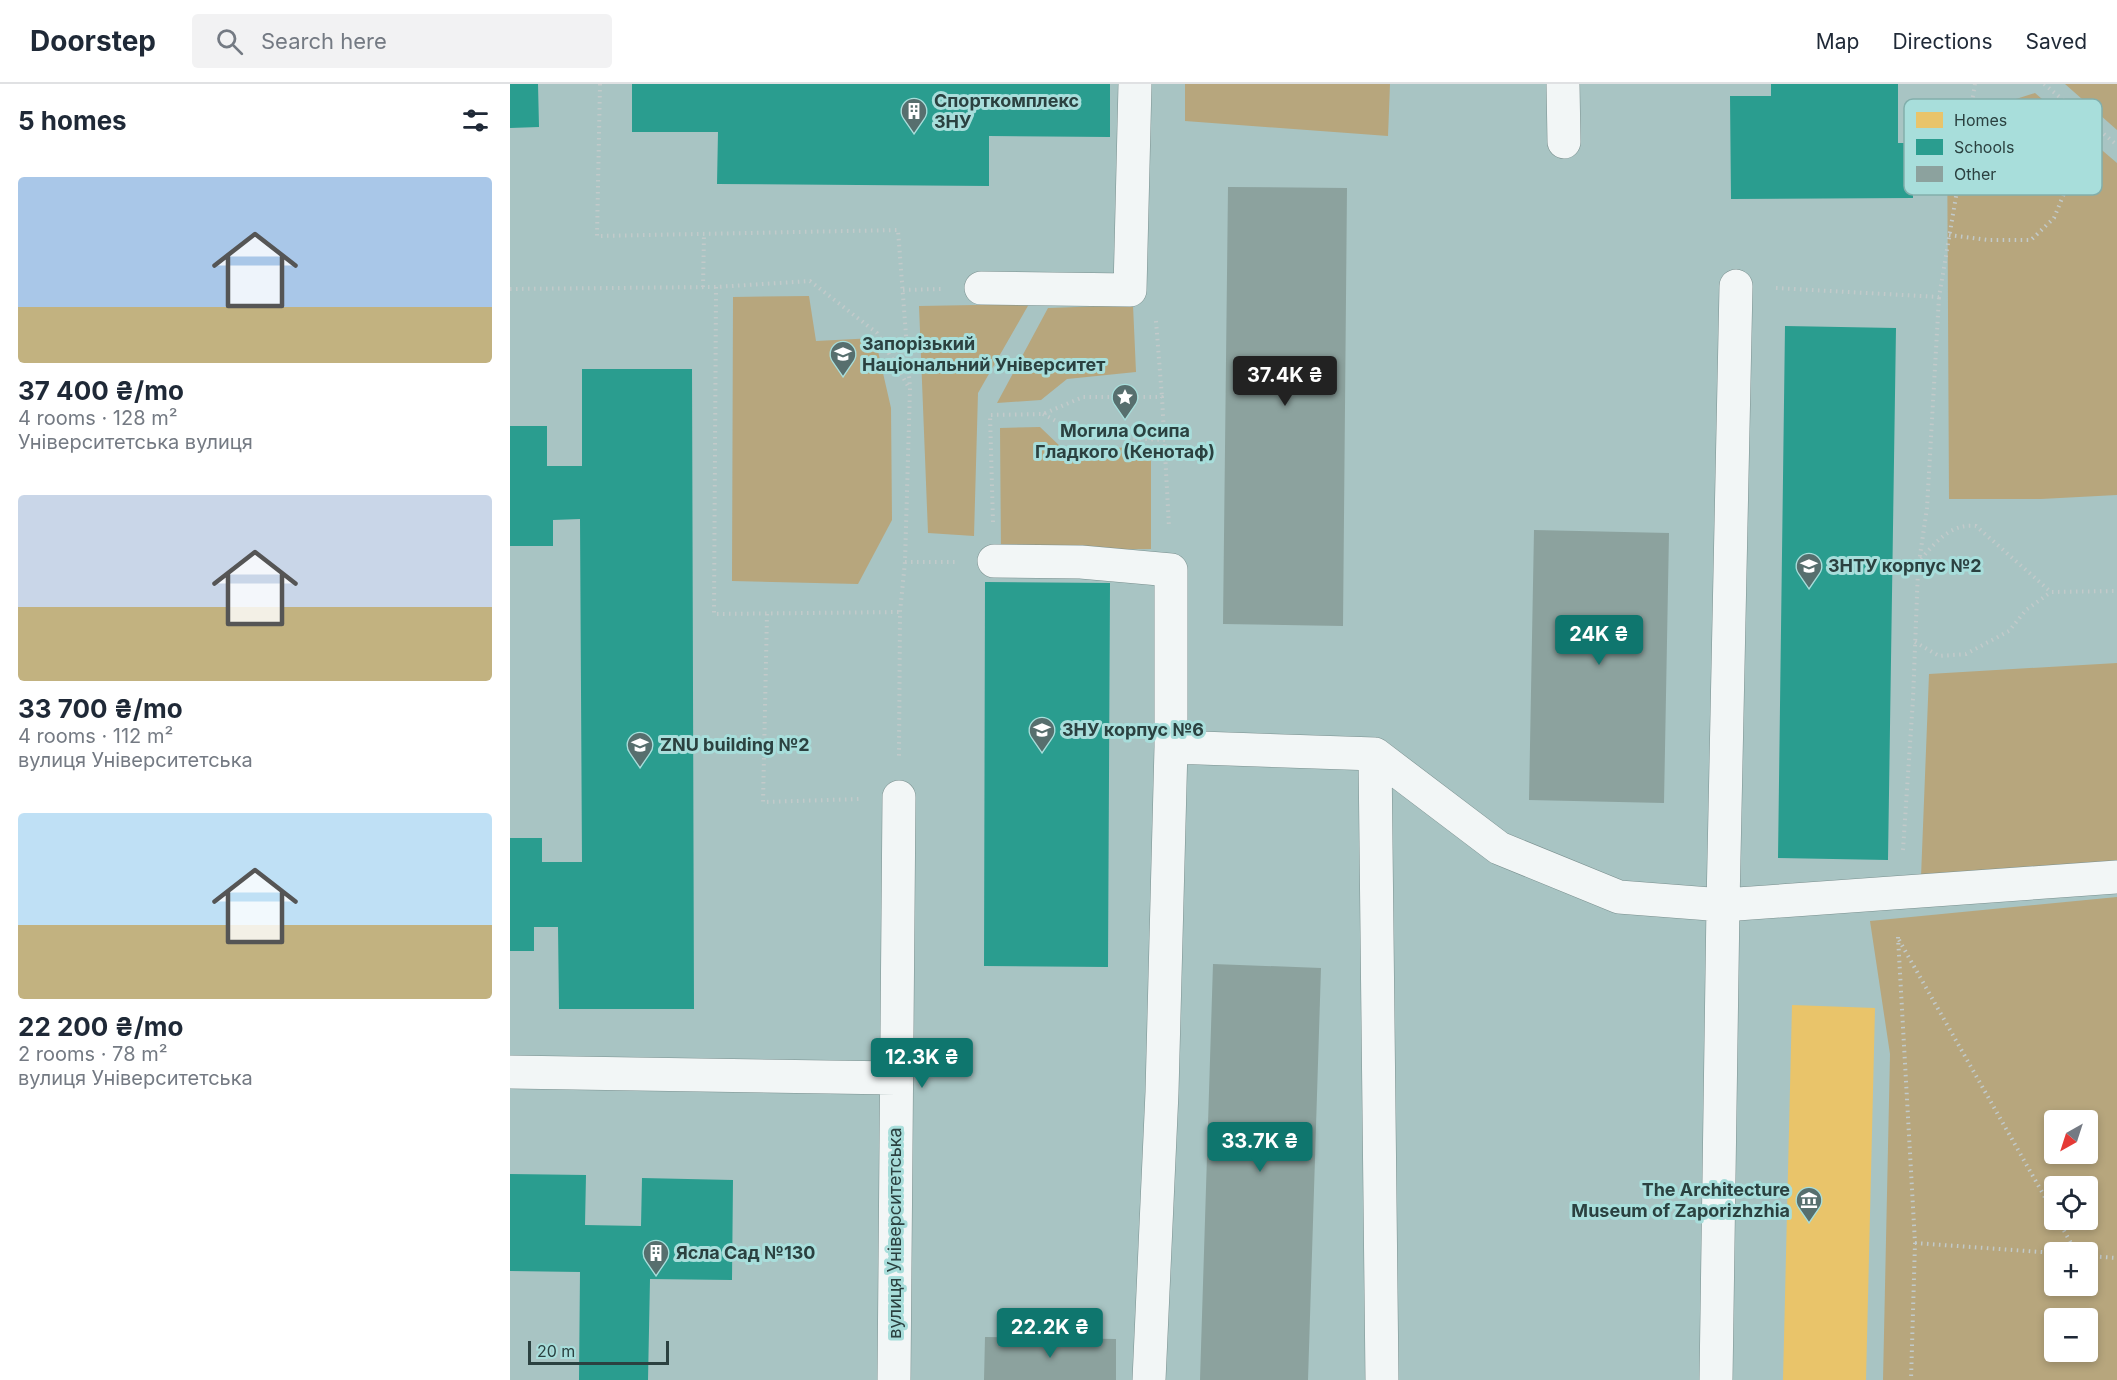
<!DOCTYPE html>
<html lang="en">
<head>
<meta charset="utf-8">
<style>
  :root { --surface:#fff; --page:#f2f2f3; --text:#1f2937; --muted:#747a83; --line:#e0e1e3; --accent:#0f766e }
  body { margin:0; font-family:Inter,sans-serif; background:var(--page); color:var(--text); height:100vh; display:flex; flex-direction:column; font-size:22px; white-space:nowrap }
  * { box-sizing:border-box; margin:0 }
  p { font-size:20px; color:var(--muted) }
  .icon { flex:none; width:33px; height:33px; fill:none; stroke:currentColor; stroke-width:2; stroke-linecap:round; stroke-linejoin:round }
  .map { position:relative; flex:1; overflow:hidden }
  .sheet { display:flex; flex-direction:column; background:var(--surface); width:510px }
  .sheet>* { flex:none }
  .needle { width:39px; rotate:219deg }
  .buttons { position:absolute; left:1534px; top:1026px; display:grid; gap:12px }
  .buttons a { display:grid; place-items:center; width:54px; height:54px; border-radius:6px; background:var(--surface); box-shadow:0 3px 9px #0003; font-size:30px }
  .scale { position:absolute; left:18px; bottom:15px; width:141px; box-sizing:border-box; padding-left:6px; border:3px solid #2b4140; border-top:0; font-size:16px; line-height:21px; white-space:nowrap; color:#2b4140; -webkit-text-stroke:4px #a8dedb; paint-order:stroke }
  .price { position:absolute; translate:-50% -51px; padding:0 14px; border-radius:6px; background:var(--accent); color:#fff; font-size:20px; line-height:39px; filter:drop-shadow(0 2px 3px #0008) }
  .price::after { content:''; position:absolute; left:50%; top:36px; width:18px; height:14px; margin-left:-9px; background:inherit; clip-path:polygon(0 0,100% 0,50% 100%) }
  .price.current { background:#222; color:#fff }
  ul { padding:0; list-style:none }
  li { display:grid; align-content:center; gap:12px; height:318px; padding:0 18px }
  li span { display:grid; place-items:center; height:186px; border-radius:6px; color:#555 }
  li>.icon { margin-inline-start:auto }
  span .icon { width:108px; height:108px; fill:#fffc; stroke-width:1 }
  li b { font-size:26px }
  h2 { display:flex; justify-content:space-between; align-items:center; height:72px; padding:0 18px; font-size:26px }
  header { display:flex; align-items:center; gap:36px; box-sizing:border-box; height:84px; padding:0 30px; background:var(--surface); border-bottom:2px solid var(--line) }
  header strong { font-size:28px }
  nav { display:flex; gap:33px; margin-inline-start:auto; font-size:21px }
  .search { width:420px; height:54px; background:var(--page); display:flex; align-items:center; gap:15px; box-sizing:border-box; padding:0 21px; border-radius:6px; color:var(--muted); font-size:22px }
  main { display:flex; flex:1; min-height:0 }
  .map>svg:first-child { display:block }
  .green { fill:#b7a67d; fill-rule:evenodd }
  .homes { fill:#e9c46a }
  .schools { fill:#2a9d8f }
  .building { fill:#8ca29e }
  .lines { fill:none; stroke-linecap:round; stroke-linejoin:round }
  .minor-casing { stroke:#798f8e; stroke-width:34 }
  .path { stroke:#c2caca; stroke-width:4; stroke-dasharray:1.5 4.5; stroke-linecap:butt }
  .minor { stroke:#f2f6f6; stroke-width:33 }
  .labels { text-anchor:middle; stroke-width:6; stroke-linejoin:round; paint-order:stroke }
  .poi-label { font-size:18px; font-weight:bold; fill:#2b4140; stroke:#a8dedb; text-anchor:start }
  .street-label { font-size:18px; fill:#2b4140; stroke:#a8dedb }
  .key { fill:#a8dedb; stroke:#82afac; stroke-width:1.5 }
  .key-label { font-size:16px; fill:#2b4140 }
</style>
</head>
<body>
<header>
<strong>Doorstep</strong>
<div class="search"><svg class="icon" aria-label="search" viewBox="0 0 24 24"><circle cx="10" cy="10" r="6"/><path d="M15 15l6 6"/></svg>Search here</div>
<nav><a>Map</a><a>Directions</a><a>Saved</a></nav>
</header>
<main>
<section class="sheet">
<h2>5 homes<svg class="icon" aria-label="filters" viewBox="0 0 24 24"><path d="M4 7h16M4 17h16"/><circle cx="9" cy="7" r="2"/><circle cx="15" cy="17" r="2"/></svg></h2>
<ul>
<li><span style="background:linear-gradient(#a9c7e8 70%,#c2b280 0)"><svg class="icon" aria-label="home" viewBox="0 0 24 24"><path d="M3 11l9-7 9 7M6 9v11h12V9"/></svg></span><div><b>37 400 ₴/mo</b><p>4 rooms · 128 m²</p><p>Університетська вулиця</p></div></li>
<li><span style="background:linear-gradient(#c9d6e8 60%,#c2b280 0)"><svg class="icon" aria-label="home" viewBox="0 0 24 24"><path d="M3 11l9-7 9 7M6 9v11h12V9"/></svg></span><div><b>33 700 ₴/mo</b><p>4 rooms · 112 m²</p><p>вулиця Університетська</p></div></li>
<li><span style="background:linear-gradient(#bfe0f5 60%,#c2b280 0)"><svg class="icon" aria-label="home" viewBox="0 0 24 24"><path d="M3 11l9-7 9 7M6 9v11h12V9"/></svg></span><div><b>22 200 ₴/mo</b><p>2 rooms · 78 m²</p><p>вулиця Університетська</p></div></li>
</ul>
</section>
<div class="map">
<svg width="1607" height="1296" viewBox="0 0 1607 1296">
  <rect width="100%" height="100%" fill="#a8c4c3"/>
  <!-- green -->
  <path class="green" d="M675,0H880L878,52L675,37Z
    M1555,0H1607V46Z
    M1525,9L1607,79V411L1531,415H1439L1437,37Z
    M299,212L306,257L365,254L381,324L382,436L348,500L222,497L223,213Z
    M519,220L468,309L464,452L418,449L409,222Z
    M623,221L626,288L557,295L531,316L487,319L538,224Z
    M530,343L553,365L641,363V465L491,467L490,344Z
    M1607,579V778L1411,793L1419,590Z
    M1607,813V1296H1373L1380,970L1360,837ZM1545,1036H1578V1070H1545ZM1545,1102H1578V1136H1545ZM1545,1168H1578V1202H1545ZM1545,1234H1578V1268H1545Z"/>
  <!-- homes -->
  <path class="homes" d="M1282,921L1365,924L1356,1296H1273Z"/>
  <!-- schools -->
  <path class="schools" d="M0,0H28L29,43L0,44Z
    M122,0H600V53L479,52V102L207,100L208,48H122Z
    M1261,0H1388V59H1403V114L1221,115L1220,12H1261Z
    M1275,242L1386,244L1378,776L1268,774Z
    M72,285H182L184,925H49L48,843H24V867H0V754H32V778H72L70,435L43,436V462H0V342H37V382H72Z
    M475,498L600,499L598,883L474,882Z
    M0,1090L76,1091L75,1141L131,1142L132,1094L223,1096L222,1196L140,1195L138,1296H69L70,1188L0,1187Z"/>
  <!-- building -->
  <path class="building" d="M718,103L837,104L833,542L713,540Z
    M1024,446L1159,449L1154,719L1019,716Z
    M703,880L811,884L798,1296H690Z
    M475,1253L606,1255V1296H474Z"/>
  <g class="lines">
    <!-- minor casing -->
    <g class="minor-casing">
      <path id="minor" d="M1053,0L1054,58
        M471,204L620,206L625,0
        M484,477L571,478L661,486V663L865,670L989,764L1109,813L1213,821L1607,793
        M865,670L872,1296
        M0,988L386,994
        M384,1296L389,713
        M639,1296L652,1008L661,663
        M1206,1296L1213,821L1226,202"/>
    </g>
    <!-- path -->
    <path class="path" d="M90,0L87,152L388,146L400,304L395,478L390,528L389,673
      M1534,0L1607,61
      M1439,151L1478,156H1521L1544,134L1555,107L1552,15
      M193,203L194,150
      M206,203L204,530L390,528
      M1266,204L1429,213L1465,0
      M0,205L206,203L300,197L367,249L398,302
      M393,206L431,205
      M646,237L652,313
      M533,330L574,352L655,356
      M483,438L480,331L533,330L573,313H652L659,443
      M1411,475C1426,458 1441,439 1466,442L1541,508L1607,507
      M395,478H445
      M257,530L253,718L349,715
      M1405,558L1429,572L1456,570L1499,547L1516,526L1541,508
      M1393,766L1403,615L1408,485L1417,424L1429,213
      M1388,853L1405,1159L1401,1296
      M1389,856L1545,1131
      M1548,1136L1566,1168
      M1405,1159L1545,1169
      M1578,1172L1607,1174"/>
    <!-- minor -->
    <use href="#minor" class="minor"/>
  </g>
  <!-- icons -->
  <defs>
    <g id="building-pin" transform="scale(1.35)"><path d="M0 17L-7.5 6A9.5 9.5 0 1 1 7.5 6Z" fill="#576f6e" stroke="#a8dedb"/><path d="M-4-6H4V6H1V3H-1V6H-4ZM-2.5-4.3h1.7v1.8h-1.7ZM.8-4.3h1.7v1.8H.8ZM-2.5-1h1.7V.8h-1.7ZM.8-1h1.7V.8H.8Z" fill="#fff"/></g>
    <g id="university-pin" transform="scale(1.35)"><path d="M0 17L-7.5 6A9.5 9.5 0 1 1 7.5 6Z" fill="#576f6e" stroke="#a8dedb"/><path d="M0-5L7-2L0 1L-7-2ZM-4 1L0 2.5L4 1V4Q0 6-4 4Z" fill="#fff"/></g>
    <g id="sight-pin" transform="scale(1.35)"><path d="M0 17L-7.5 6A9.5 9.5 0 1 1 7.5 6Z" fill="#576f6e" stroke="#a8dedb"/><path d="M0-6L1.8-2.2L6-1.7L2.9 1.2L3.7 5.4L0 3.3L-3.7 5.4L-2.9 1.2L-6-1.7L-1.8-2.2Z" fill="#fff"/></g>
    <g id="museum-pin" transform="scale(1.35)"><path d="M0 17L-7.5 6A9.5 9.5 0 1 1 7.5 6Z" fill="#576f6e" stroke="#a8dedb"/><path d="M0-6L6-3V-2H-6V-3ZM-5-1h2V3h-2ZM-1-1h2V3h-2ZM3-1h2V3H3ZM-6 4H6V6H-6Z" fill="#fff"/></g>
  </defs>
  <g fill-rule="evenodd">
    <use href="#building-pin" x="404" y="27"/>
    <use href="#university-pin" x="333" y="270"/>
    <use href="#sight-pin" x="615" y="313"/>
    <use href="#university-pin" x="1299" y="482"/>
    <use href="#university-pin" x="532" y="646"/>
    <use href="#university-pin" x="130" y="661"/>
    <use href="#museum-pin" x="1299" y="1116"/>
    <use href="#building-pin" x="146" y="1169"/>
  </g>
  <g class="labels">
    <!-- poi labels -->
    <g class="poi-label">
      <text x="424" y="23">Спорткомплекс<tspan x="424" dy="21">ЗНУ</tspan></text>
      <text x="352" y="266">Запорізький<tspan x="352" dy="21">Національний Університет</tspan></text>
      <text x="615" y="353" text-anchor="middle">Могила Осипа<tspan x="615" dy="21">Гладкого (Кенотаф)</tspan></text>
      <text x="1318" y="488">ЗНТУ корпус №2</text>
      <text x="552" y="652">ЗНУ корпус №6</text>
      <text x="150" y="667">ZNU building №2</text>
      <text x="1280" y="1112" text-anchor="end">The Architecture<tspan x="1280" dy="21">Museum of Zaporizhzhia</tspan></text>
      <text x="166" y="1175">Ясла Сад №130</text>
    </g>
    <!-- street labels -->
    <g class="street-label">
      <text transform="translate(385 1149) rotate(-90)" y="6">вулиця Університетська</text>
    </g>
  </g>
  <!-- legend -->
  <rect x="1394" y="15" width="198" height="96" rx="9" class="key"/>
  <rect x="1406" y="28" width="27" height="16" fill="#e9c46a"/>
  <rect x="1406" y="55" width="27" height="16" fill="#2a9d8f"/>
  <rect x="1406" y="82" width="27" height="16" fill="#8ca29e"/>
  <g class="key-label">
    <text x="1444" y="42">Homes</text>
    <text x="1444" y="69">Schools</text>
    <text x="1444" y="96">Other</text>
  </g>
</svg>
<div class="buttons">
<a><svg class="needle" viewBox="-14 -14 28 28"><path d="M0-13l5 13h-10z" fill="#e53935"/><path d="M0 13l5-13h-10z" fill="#747a83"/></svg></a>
<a><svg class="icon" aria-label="locate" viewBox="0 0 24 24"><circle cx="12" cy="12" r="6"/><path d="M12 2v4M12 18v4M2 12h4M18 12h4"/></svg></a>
<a>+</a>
<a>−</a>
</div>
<div class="scale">20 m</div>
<b class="price current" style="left:775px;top:323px">37.4K ₴</b>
<b class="price" style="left:1089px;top:582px">24K ₴</b>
<b class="price" style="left:412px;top:1005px">12.3K ₴</b>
<b class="price" style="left:750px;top:1089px">33.7K ₴</b>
<b class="price" style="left:540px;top:1275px">22.2K ₴</b>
</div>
</main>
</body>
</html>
